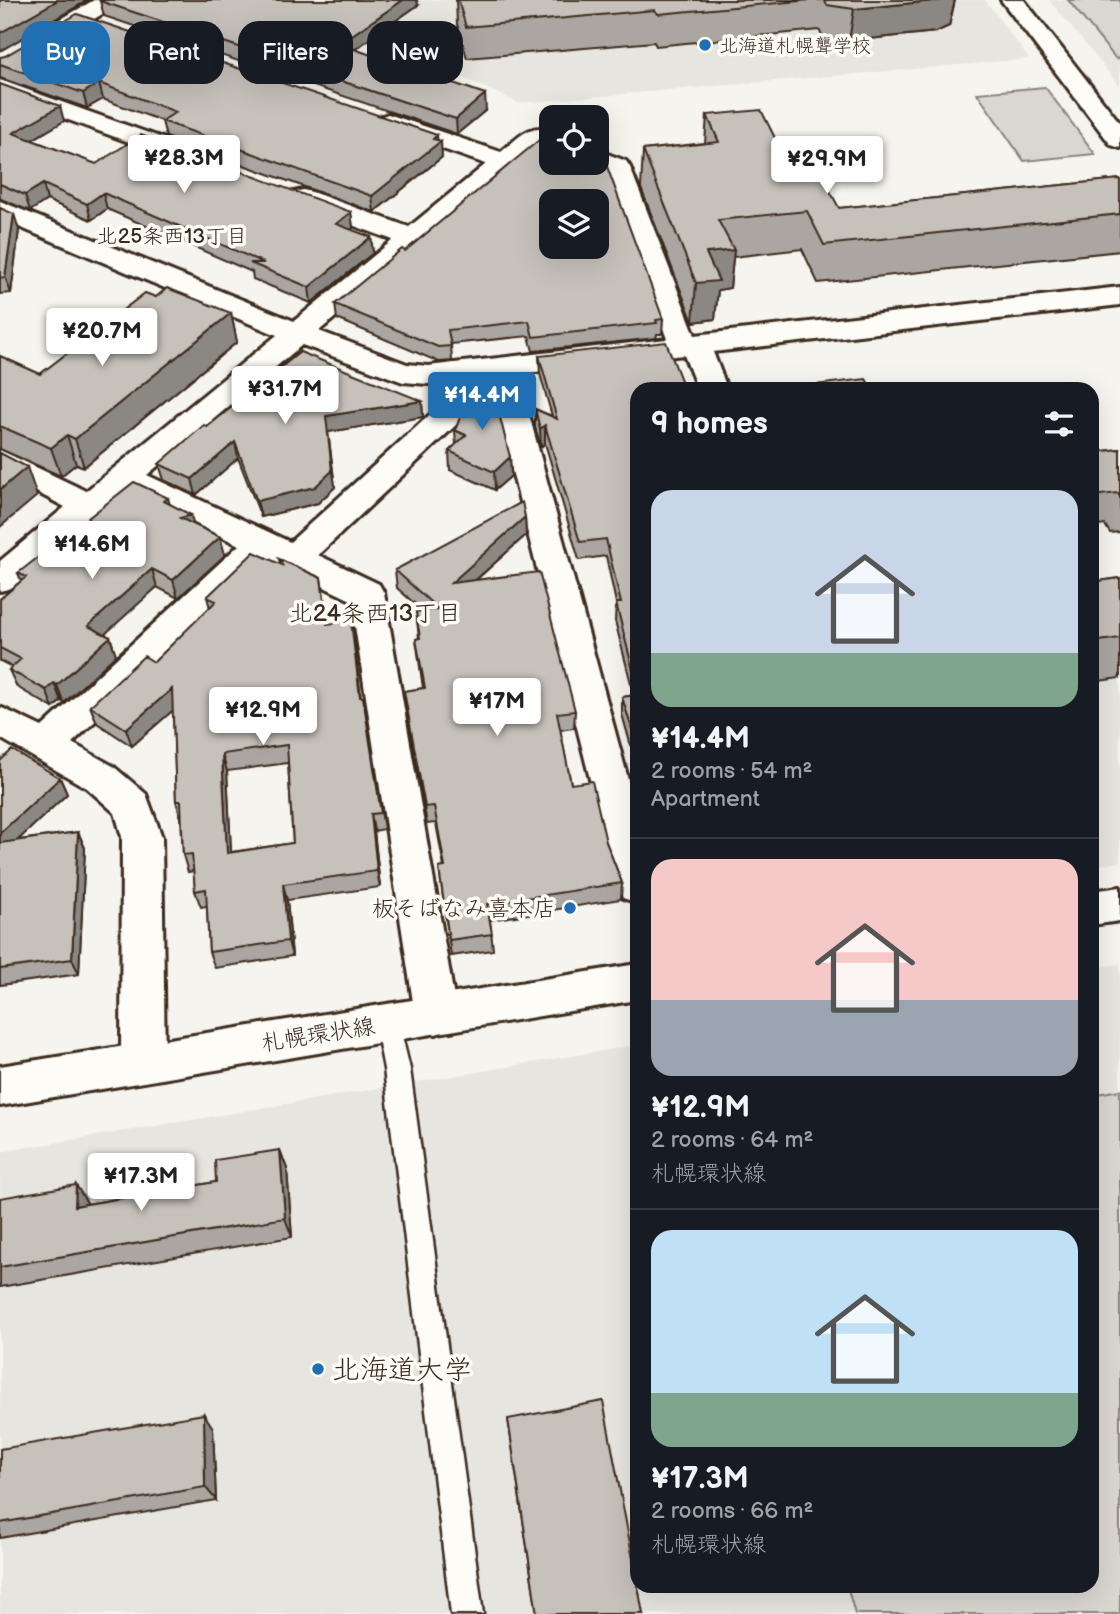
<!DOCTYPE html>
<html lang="en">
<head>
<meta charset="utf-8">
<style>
  :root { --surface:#171b24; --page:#20242c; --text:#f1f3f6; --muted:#9ea1a6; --line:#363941; --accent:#1f6fb2 }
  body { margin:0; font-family:"Balsamiq Sans","Klee One",sans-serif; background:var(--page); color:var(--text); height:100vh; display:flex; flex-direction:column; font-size:26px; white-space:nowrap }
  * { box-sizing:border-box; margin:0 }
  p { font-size:23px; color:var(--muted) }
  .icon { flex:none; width:38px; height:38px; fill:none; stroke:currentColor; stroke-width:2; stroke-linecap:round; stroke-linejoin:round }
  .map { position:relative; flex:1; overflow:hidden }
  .details { position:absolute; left:630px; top:382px; width:469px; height:1211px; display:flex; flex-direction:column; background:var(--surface); border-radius:21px; box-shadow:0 7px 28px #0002 }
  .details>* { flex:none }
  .hud { position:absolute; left:21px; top:21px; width:504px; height:63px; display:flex; gap:14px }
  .buttons { position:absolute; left:539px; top:105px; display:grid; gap:14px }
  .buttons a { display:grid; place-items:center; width:70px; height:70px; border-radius:14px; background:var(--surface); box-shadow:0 7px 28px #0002; font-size:35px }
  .price { position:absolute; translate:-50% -60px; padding:0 16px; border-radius:7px; background:#fff; color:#222; font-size:23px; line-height:46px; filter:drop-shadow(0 2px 4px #0008) }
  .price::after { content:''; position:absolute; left:50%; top:42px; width:21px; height:16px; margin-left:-10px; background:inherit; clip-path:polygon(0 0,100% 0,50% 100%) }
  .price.active { background:var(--accent); color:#fff }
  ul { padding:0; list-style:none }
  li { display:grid; align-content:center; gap:14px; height:371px; padding:0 21px }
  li+li { border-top:2px solid var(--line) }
  li span { display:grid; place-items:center; height:217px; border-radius:21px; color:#555 }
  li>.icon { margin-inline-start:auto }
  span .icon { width:126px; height:126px; fill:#fffc; stroke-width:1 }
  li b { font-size:30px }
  h2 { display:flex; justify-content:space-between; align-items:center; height:84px; padding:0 21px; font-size:30px }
  .chip { padding:0 24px; border-radius:21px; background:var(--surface); box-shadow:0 7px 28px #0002; font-size:24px; line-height:63px }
  .chip.active { background:var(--accent); color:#fff }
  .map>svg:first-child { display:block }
  .built { fill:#e7e5df }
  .green { fill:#dad6d0; stroke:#8a8077; stroke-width:2 }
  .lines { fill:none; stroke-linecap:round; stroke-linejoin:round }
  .service-casing { stroke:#3b2a1e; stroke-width:5 }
  .minor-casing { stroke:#3b2a1e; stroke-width:6 }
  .primary-casing { stroke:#3b2a1e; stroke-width:6 }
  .service { fill:#fdfcf7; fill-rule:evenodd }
  .minor { fill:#fdfcf7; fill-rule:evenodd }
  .primary { fill:#fdfcf7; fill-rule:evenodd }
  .wall { fill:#aba6a1; stroke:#3b2a1e; stroke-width:2; fill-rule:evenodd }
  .shaded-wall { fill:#8b8783; stroke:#3b2a1e; stroke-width:2 }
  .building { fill:#c7c1bb; stroke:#3b2a1e; stroke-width:2; fill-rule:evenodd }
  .poi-dot { fill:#1f6fb2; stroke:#fdfcf7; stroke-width:2.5 }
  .labels { text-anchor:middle; stroke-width:7; stroke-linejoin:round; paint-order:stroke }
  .far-poi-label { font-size:19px; fill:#3b2a1e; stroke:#fdfcf7; text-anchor:start }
  .far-neighbourhood-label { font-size:21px; fill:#3b2a1e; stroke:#fdfcf7 }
  .poi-label { font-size:23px; fill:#3b2a1e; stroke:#fdfcf7; text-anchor:end }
  .street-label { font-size:23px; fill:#3b2a1e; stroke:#fdfcf7 }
  .neighbourhood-label { font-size:24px; fill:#3b2a1e; stroke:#fdfcf7 }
  .near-poi-label { font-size:28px; fill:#3b2a1e; stroke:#fdfcf7; text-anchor:start }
</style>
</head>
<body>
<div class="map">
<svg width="1120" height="1614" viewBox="0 0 1120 1614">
  <rect width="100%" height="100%" fill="#f5f4ee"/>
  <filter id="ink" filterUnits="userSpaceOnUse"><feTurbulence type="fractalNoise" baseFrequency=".0143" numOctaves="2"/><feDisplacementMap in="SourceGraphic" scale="14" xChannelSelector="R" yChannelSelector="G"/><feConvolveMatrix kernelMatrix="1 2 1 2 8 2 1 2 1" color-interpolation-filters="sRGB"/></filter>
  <g filter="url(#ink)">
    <!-- built -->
    <path class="built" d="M264,0H985L1029,59L519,103L360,31Z
      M1049,0H1120V86Z
      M1120,580V862L1092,866V584Z
      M1120,964V1614H0V1152L637,1045V1586H1092V968Z"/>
    <!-- green -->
    <path class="green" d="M1068,0H1120V58L1116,59Z
      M1045,87L1095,154L1024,161L977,93Z
      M1120,1090V1614H855L847,1586H1092V1095Z"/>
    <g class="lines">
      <!-- service casing -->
      <g class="service-casing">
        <path id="service" d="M388,1012L397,1015L410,1069L483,1614H451L384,1069L375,1023L379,1015Z"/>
      </g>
      <!-- minor casing -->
      <g class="minor-casing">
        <path id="minor" d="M94,0H121L118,5L46,47H30L26,42L30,37Z
          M1001,0H1024L1120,123V148L1111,145Z
          M0,80L196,150L200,155L196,160L187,163L178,160L0,95Z
          M388,114L501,152C517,139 530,122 551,130V147L542,144L319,331L407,364L428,366L667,339L606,172L587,163H597V150L626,161L630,167L695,335L1120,287V305L713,352L727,388H697L684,355L518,374L637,812V903L623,898L617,886L492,391L318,555L379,584L384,593L457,1015L451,1028L436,1034L421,1028L415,1015L351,600L266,559L72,743L113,766L146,794L162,837L165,1062L158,1076L143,1082L128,1076L121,1062L122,837L115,813L87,788L0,738V707L42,727L239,545L127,491L12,588L0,591V561L65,507L0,473V450L86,491L277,335L0,219V201L294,321L393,240L294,204L290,198L294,192L303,190L312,192L409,227L486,164L379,127L375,122L379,117ZM302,345L403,382L428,384L468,380L290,542L147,475Z"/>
      </g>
      <!-- primary casing -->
      <g class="primary-casing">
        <path id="primary" d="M1120,887V921L1092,925V891Z
          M637,964V1000L0,1106V1066Z"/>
      </g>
      <!-- service -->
      <use href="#service" class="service"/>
      <!-- minor -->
      <use href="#minor" class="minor"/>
      <!-- primary -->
      <use href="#primary" class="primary"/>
    </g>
    <!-- wall -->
    <path class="wall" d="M456,0H955L949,26L936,32L849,41L823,37L819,30L656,46L654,42L467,58L457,24Z
      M100,1H260L418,5L355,49L486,110L457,134L104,16Z
      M0,57L438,140L442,157L374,212L166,137L162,121L103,99L87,108L0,78Z
      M0,84L64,121L32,140L96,164L351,212L353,228L351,230L371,237L373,253L311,303L253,279L252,272L107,209L91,220L47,200L30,211L1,199H0Z
      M707,115L776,140L839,208L1120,179V251L818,283L802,249L733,257L730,288L718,290L715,319L693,322L641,188L643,150L705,143Z
      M0,208L19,230L11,293L0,294Z
      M156,297L231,313L237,342L84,467L76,464L61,476L0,449V356L40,374Z
      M335,304L663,319L662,334H657L656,338L533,351L529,336L451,344L452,361L439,362L337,319Z
      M539,356L637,388V745L631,746L622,714V697L634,695L615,621L616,603L606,556L579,560L545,443L541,447L535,427V409L552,416L540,374Z
      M422,401L423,417L328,432L335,487L318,503L261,517L238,458L196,495L164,480L159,464L207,427Z
      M455,430L510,457L511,476L495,490L450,470L449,451L456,445Z
      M1092,446L1096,452L1120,449V532L1110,533L1105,525L1092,527Z
      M168,498L170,505L194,524L220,537L225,555L178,598L157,587L104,634L110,637L116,655L64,703L61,701L53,708L17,687L9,670L12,667L0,661V599L21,581L18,573Z
      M525,517L526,535L476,580L575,711L574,728L560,730L571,784L606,842L622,883L621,899L490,920L493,950L451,956L439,868L444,867L436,823L427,824L404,691L423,688L416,639L419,638L416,612L423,611L397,588L395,570Z
      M279,559L321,578L328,624L354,638L361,697H363L384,829L374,831L380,887L287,900L292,956L215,968L209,952L207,906L201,907L195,891L194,871L188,872L183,855L181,818L176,801L173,710L132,746L97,723L90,706L154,662L210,608L207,597L281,565ZM288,763L293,843L231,852L227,771Z
      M1120,578V678L1092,682V582Z
      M0,761L60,778L67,794L18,840L78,832L85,848L79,974L0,985Z
      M280,1150L287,1169L292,1237L0,1287V1198L87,1204L216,1182Z
      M508,1419L643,1614H537Z
      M213,1428L216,1500L0,1538V1449Z"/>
    <!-- shaded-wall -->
    <path class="shaded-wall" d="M58,0H88L0,51V33Z
      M403,0H417L418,5L341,59L339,44Z
      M943,0H955L949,26L936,32L849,41L854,9Z
      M99,83L103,99L87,108L83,93Z
      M485,94L486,110L457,134L456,119Z
      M60,106L64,121L18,148L13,133Z
      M437,135L438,144L441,141L442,157L374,212L372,196Z
      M43,184L47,200L30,211L25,195Z
      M103,193L107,209L91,220L87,204Z
      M351,212L353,228L338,240L336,224Z
      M14,214L19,230L11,293L5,277Z
      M371,237L373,253L311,303L309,287Z
      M734,250L730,288L718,290L715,319L693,322L696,283L706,253Z
      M231,313L237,342L84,467L75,439Z
      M422,401L423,417L328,432L335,487L318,503L261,517L257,501L326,416Z
      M545,425V443L541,447L540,429Z
      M67,435L76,464L61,476L51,448Z
      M235,442L238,458L196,495L192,479Z
      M510,457L511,476L495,490L494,472Z
      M27,467L37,496L0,527V490Z
      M191,515L196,534L180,518Z
      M525,517L526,535L452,601L451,583Z
      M220,537L225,555L178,598L173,580Z
      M152,569L157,587L94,644L88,626Z
      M110,637L116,655L64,703L57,685Z
      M54,683L61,701L53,708L46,690Z
      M172,689L178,706L132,746L126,729Z
      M222,754L227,771L232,869L227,853Z
      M60,778L67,794L0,857V833Z
      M371,814L374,831L380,887L377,871Z
      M78,832L85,848L79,974L72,959Z
      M283,884L287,900L292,956L288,941Z
      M280,1150L287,1169L292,1237L285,1218Z
      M76,1185L88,1204L75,1206Z
      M204,1414L213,1428L216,1500L205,1487Z"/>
    <!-- building -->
    <path class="building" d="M0,0H58L0,33Z
      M101,0H257L260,1L262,0H403L339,44L485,94L456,119L100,1Z
      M458,0H810L658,14L655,10L466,27Z
      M824,0H943L854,9L827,5Z
      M77,14L437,135L433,139L441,141L372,196L162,121L176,112L99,83L83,93L0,64V57L5,56Z
      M0,84L60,106L13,133L96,164L141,135L351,212L336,224L371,237L309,287L250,263H264L103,193L87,204L43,184L25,195L0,184Z
      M761,110L776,140L789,139L806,171L819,170L839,208L1120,179V214L824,245L807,211L718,220L734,250L706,253L719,281L696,283L643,150L719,142L707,115Z
      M539,140L551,144V163H597V158L605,161L663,319L656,320L657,323L533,337L529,321L448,330L451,346L438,347L335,304L402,249L405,251ZM551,201H597V247H551Z
      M0,208L14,214L5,277L0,278Z
      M167,288L231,313L75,439L67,435L51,448L0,426V356L40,374L145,293L156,297Z
      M666,342L684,388H637V686L616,603H621L606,539L580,542L545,425L540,429L535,409L557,419L539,356Z
      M300,352L422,401L326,416L332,471L315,487L257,501L235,442L192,479L159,464L204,425L207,427Z
      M866,379L871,388H798L797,387Z
      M482,385L493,390L510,457L494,472L449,451L466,435L455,430L468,398Z
      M1092,446L1096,452L1120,449V497L1118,493L1092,496Z
      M0,453L27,467L0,490Z
      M134,482L168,498L164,501L191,515L180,518L220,537L173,580L152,569L88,626L110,637L57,685L54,683L46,690L9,670L21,659L0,648V599L26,577L18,573Z
      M522,502L525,517L451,583L539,572L575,711L557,713L571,784L592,781L606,842L622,883L487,904L492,934L449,940L439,868L445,867L434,806L425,807L404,691L425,688L416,639L420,638L416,612L438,609L395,570Z
      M254,552L282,565L279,559L321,578L327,624L351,621L360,697H363L381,813L371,814L377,871L283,884L288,941L209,952L206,889L195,891L192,854L183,855L181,801H176L172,689L126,729L90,706L144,656L154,662L216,601L207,597ZM287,745L293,843L227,853L222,754Z
      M1120,578V638L1092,642V582Z
      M637,695V728L632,729L622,697Z
      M12,750L60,778L0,833V761Z
      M78,832L72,959L0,969V843Z
      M280,1150L285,1218L0,1267V1198L76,1185L75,1206L216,1182L215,1160Z
      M603,1401L637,1580V1586H638L643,1614H537L508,1419Z
      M204,1414L205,1487L0,1523V1449Z"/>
  </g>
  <!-- markers -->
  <g class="poi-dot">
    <circle cx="705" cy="45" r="7"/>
    <circle cx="570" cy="908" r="7"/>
    <circle cx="318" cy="1369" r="7"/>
  </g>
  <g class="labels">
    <!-- far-poi labels -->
    <g class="far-poi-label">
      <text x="719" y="52">北海道札幌聾学校</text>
    </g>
    <!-- far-neighbourhood labels -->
    <g class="far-neighbourhood-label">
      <text x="172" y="243">北25条西13丁目</text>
    </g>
    <!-- poi labels -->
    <g class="poi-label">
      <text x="556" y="916">板そばなみ喜本店</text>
    </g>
    <!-- street labels -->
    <g class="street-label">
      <text transform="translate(318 1034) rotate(-9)" y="8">札幌環状線</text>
    </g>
    <!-- neighbourhood labels -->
    <g class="neighbourhood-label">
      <text x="375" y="621">北24条西13丁目</text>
    </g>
    <!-- near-poi labels -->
    <g class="near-poi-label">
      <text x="332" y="1379">北海道大学</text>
    </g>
  </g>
</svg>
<div class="buttons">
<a><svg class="icon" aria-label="locate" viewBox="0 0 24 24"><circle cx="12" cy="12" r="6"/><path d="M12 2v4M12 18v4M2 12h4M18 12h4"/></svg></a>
<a><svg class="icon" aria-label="layers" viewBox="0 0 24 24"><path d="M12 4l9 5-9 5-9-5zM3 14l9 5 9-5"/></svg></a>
</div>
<b class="price" style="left:184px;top:195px">¥28.3M</b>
<b class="price" style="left:827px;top:196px">¥29.9M</b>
<b class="price" style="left:102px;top:368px">¥20.7M</b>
<b class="price" style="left:285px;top:426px">¥31.7M</b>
<b class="price active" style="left:482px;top:432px">¥14.4M</b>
<b class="price" style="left:92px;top:581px">¥14.6M</b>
<b class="price" style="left:497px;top:738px">¥17M</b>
<b class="price" style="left:263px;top:747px">¥12.9M</b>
<b class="price" style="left:141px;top:1213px">¥17.3M</b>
<div class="hud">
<a class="chip active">Buy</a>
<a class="chip">Rent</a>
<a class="chip">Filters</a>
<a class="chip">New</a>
</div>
<section class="details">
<h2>9 homes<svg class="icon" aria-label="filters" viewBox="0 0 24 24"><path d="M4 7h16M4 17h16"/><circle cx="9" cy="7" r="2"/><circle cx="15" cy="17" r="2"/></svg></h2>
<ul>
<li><span style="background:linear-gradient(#c9d6e8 75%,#7fa58c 0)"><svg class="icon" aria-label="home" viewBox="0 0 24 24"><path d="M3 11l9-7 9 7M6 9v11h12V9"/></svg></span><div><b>¥14.4M</b><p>2 rooms · 54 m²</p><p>Apartment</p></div></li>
<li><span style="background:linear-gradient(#f6c9c9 65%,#9aa5b1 0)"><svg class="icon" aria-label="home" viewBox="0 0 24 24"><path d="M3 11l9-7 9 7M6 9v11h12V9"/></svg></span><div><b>¥12.9M</b><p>2 rooms · 64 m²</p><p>札幌環状線</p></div></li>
<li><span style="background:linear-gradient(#bfe0f5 75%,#7fa58c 0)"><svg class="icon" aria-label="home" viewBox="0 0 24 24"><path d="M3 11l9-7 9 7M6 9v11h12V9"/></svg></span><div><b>¥17.3M</b><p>2 rooms · 66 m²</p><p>札幌環状線</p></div></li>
</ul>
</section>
</div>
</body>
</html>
